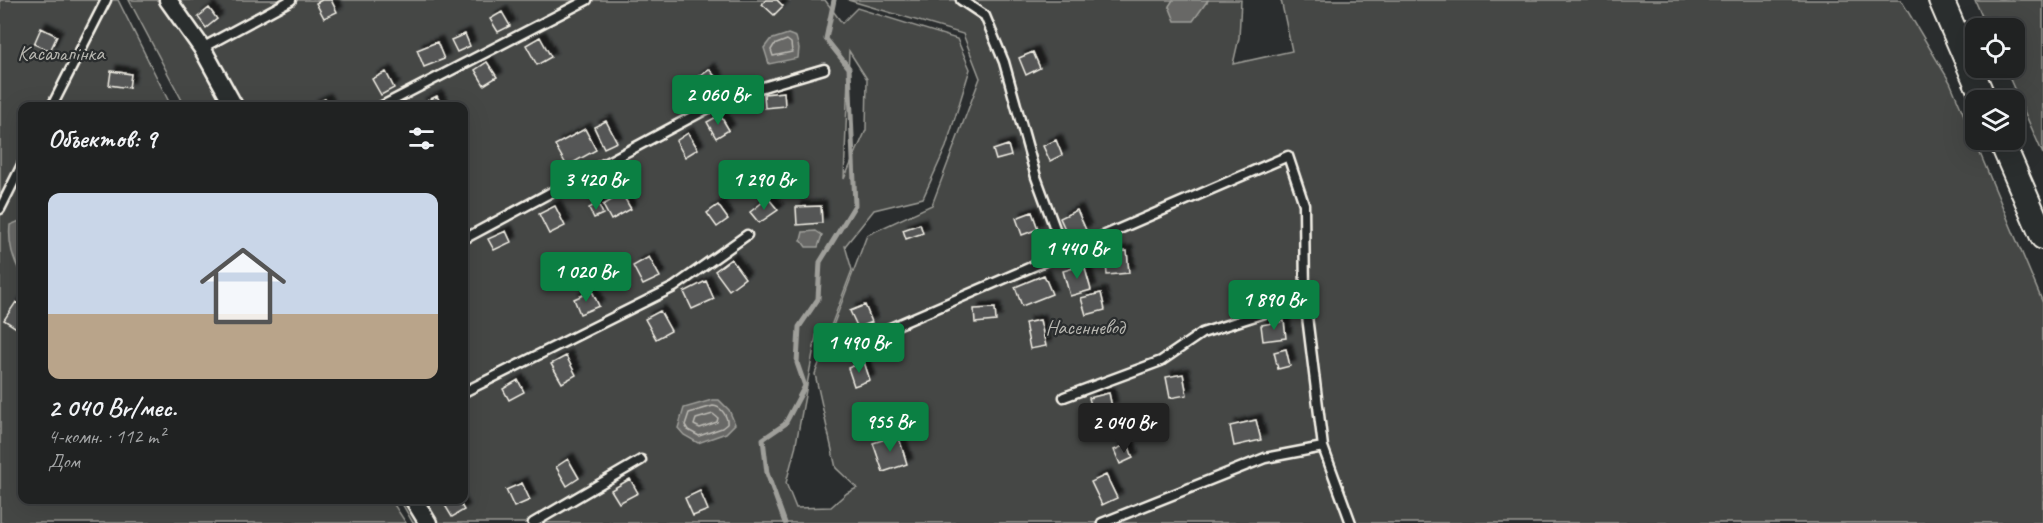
<!DOCTYPE html>
<html lang="ru">
<head>
<meta charset="utf-8">
<style>
  :root { --surface:#202222; --page:#2d2f2f; --text:#f1f3f6; --muted:#a2a4a5; --line:#3d3f40; --accent:#0b8043 }
  body { margin:0; font-family:Caveat,sans-serif; background:var(--page); color:var(--text); height:100vh; display:flex; flex-direction:column; font-size:22px; white-space:nowrap }
  * { box-sizing:border-box; margin:0 }
  p { font-size:20px; color:var(--muted) }
  .icon { flex:none; width:33px; height:33px; fill:none; stroke:currentColor; stroke-width:2; stroke-linecap:round; stroke-linejoin:round }
  .map { position:relative; flex:1; overflow:hidden }
  .details { position:absolute; left:18px; top:102px; width:450px; height:402px; display:flex; flex-direction:column; background:var(--surface); border-radius:12px; box-shadow:0 6px 24px #0002,0 0 0 2px var(--line) }
  .details>* { flex:none }
  .fabs { position:absolute; left:1965px; top:18px; display:grid; gap:12px }
  .fabs a { display:grid; place-items:center; width:60px; height:60px; border-radius:12px; background:var(--surface); box-shadow:0 6px 24px #0002,0 0 0 2px var(--line); font-size:30px }
  .price { position:absolute; translate:-50% -51px; padding:0 14px; border-radius:6px; background:var(--accent); color:#fff; font-size:20px; line-height:39px; filter:drop-shadow(0 2px 3px #0008) }
  .price::after { content:''; position:absolute; left:50%; top:36px; width:18px; height:14px; margin-left:-9px; background:inherit; clip-path:polygon(0 0,100% 0,50% 100%) }
  .price.active { background:#222; color:#fff }
  ul { padding:0; list-style:none }
  li { display:grid; align-content:center; gap:12px; height:318px; padding:0 30px }
  li span { display:grid; place-items:center; height:186px; border-radius:12px; color:#555 }
  li>.icon { margin-inline-start:auto }
  span .icon { width:108px; height:108px; fill:#fffc; stroke-width:1 }
  li b { font-size:26px }
  h2 { display:flex; justify-content:space-between; align-items:center; height:72px; padding:0 30px; font-size:26px }
  .map>svg:first-child { display:block }
  .green { fill:#444645; stroke:#9c9c96; stroke-width:1.5; fill-rule:evenodd }
  .water { fill:#676866; stroke:#9f9f9a; stroke-width:1.5 }
  .lines { fill:none; stroke-linecap:round; stroke-linejoin:round }
  .shore { stroke:#bcbab4; stroke-width:1.5 }
  .stream { stroke:#9f9f9a; stroke-width:5 }
  .building { fill:#555756; stroke:#f4f1e8; stroke-width:1.5; filter:url(#shadow) }
  .service-casing { stroke:#f4f1e8; stroke-width:13 }
  .minor-casing { stroke:#f4f1e8; stroke-width:21 }
  .secondary-casing { stroke:#f4f1e8; stroke-width:28 }
  .service { stroke:#2a2d2e; stroke-width:8 }
  .minor { stroke:#2a2d2e; stroke-width:16 }
  .secondary { stroke:#2a2d2e; stroke-width:24 }
  .labels { text-anchor:middle; stroke-width:4.5; stroke-linejoin:round; paint-order:stroke }
  .park-label { font-size:21px; fill:#b6b5af; stroke:#2a2d2e }
</style>
</head>
<body>
<div class="map">
<svg width="2043" height="523" viewBox="0 0 2043 523">
  <defs>
    <filter id="shadow"><feDropShadow dx="5.5" dy="-5.5" stdDeviation="1.5" flood-color="#0009"/></filter>
  </defs>
  <rect width="100%" height="100%" fill="#2a2d2e"/>
  <filter id="ink" filterUnits="userSpaceOnUse"><feTurbulence type="fractalNoise" baseFrequency=".0167" numOctaves="2"/><feDisplacementMap in="SourceGraphic" scale="12" xChannelSelector="R" yChannelSelector="G"/><feConvolveMatrix kernelMatrix="1 2 1 2 8 2 1 2 1" color-interpolation-filters="sRGB"/></filter>
  <g filter="url(#ink)">
    <!-- green -->
    <path class="green" d="M0,0H118L171,106H22V500H391L406,523H0Z
      M129,0H825L842,23L857,8L957,39L970,69L946,147L923,198L874,210L845,246L852,270L828,334L818,326L795,449L786,483L796,508L831,507L847,493L857,488L836,468L815,374L867,235L932,205L980,78L963,34L848,0H1173L1169,7L1207,3L1208,0H1241L1239,38L1233,64L1292,51L1281,0H1901L1950,82L2043,303V523H413L400,500H464V106H185ZM849,51L867,79L866,130L844,179Z
      M1975,0H2043V154L2005,68H2014V28H1987Z"/>
    <!-- water -->
    <path class="water" d="M1173,0H1208L1193,21H1175L1169,6Z
      M788,34L796,37L799,48L798,58L769,64L764,48L770,40Z
      M22,220V276C13,259 8,244 10,225Z
      M816,231L822,235L818,247H806L801,240L803,232Z
      M712,400H719L729,410L735,424L726,433L698,443L684,435L678,428L684,408Z"/>
    <g class="lines">
      <!-- shore -->
      <path class="shore" d="M787,40L791,43L792,52L773,56L771,50L774,45Z
        M713,406C721,406 728,417 727,424L722,428L699,436L688,430L685,425L689,413Z
        M713,414L718,418L717,422L700,428L694,425L696,419Z"/>
      <!-- stream -->
      <path class="stream" d="M785,523L767,473L763,439L785,424L805,386L797,363L799,327L818,299L820,262L855,205L849,68L826,39L834,0"/>
    </g>
    <!-- building -->
    <path class="building" d="M322,0H331L337,12L324,18L316,3Z
      M766,0H777L783,6L774,15L762,4Z
      M209,8L217,19L206,28L198,17Z
      M502,12L510,26L498,32L490,19Z
      M41,28L57,36L50,51L34,44Z
      M465,34L470,46L457,52L451,40Z
      M540,37L551,57L537,65L526,45Z
      M437,42L444,59L424,67L417,50Z
      M1033,52L1040,68L1026,75L1019,58Z
      M487,62L497,77L484,85L475,70Z
      M709,69L718,80L705,89L696,78Z
      M111,71L131,74L129,88L109,85Z
      M386,72L394,88L381,95L372,79Z
      M784,92L785,106L765,108L764,94Z
      M437,96L442,106H422L420,104Z
      M325,99L329,106H311Z
      M720,115L729,130L716,138L707,122Z
      M606,121L617,142L604,148L594,127Z
      M585,129L596,150L567,166L555,145Z
      M688,133L698,149L685,157L676,141Z
      M1056,140L1062,155L1050,161L1043,146Z
      M1008,145L1011,156L996,160L993,150Z
      M622,194L631,209L611,220L603,205Z
      M768,198L778,210L759,223L750,212Z
      M598,203L603,214L594,218L589,208Z
      M718,205L728,219L717,227L707,213Z
      M555,206L565,226L549,234L539,214Z
      M821,206L822,223L797,225L796,207Z
      M1077,210L1086,230L1069,238L1060,218Z
      M1032,212L1038,229L1022,235L1016,218Z
      M920,224L923,233L906,239L903,230Z
      M506,231L511,242L494,250L488,239Z
      M1127,251L1129,273L1107,275L1105,253Z
      M649,257L660,277L643,285L633,266Z
      M731,259L745,278L729,290L715,271Z
      M1084,265L1091,290L1070,296L1063,271Z
      M1044,275L1052,294L1022,306L1015,287Z
      M706,281L714,299L692,309L684,292Z
      M592,291L599,306L580,314L574,299Z
      M1101,293L1105,310L1086,315L1081,298Z
      M16,302L22,307V322L18,329L4,320Z
      M865,305L872,322L858,328L850,311Z
      M995,308L996,321L975,323L974,309Z
      M660,311L671,331L656,339L645,319Z
      M1040,320L1046,346L1030,349L1025,323Z
      M1284,321L1286,338L1263,341L1261,325Z
      M1286,349L1290,366L1278,369L1274,352Z
      M566,356L576,375L562,383L551,364Z
      M864,362L870,380L854,386L848,368Z
      M1183,374L1187,395L1170,398L1166,377Z
      M518,380L524,392L509,400L503,389Z
      M1109,393L1112,407L1093,412L1089,398Z
      M1256,420L1261,440L1234,446L1230,426Z
      M898,435L907,464L883,472L873,443Z
      M1128,444L1133,458L1120,464L1114,450Z
      M568,459L579,478L567,486L556,467Z
      M1106,475L1117,498L1102,505L1091,482Z
      M630,479L638,493L619,503L611,490Z
      M522,483L530,500L514,507L506,490Z
      M700,491L708,510L693,516L685,498Z
      M448,500H458L464,510L452,517L443,502Z"/>
    <g class="lines">
      <!-- service casing -->
      <g class="service-casing">
        <path id="service" d="M961,0L985,16L1004,62L1036,177L1064,253
          M202,48L291,0
          M52,106L106,0
          M382,106L587,0
          M0,209L22,165
          M464,239L729,97L824,69
          M888,329L1288,156L1304,204L1305,300
          M464,392L674,287L747,235
          M1064,397L1161,361L1202,333L1305,300L1323,447L1351,523
          M533,523L641,460
          M1102,523L1265,458L1323,447"/>
      </g>
      <!-- minor casing -->
      <g class="minor-casing">
        <path id="minor" d="M168,0L202,48L234,106
          M414,500L428,523"/>
      </g>
      <!-- secondary casing -->
      <g class="secondary-casing">
        <path id="secondary" d="M1941,0L1984,100
          M2001,140L2043,237"/>
      </g>
      <!-- service -->
      <use href="#service" class="service"/>
      <!-- minor -->
      <use href="#minor" class="minor"/>
      <!-- secondary -->
      <use href="#secondary" class="secondary"/>
    </g>
  </g>
  <g class="labels">
    <!-- park labels -->
    <g class="park-label">
      <text x="61" y="60">Касалапінка</text>
      <text x="1085" y="334">Насенневод</text>
    </g>
  </g>
</svg>
<div class="fabs">
<a><svg class="icon" aria-label="locate" viewBox="0 0 24 24"><circle cx="12" cy="12" r="6"/><path d="M12 2v4M12 18v4M2 12h4M18 12h4"/></svg></a>
<a><svg class="icon" aria-label="layers" viewBox="0 0 24 24"><path d="M12 4l9 5-9 5-9-5zM3 14l9 5 9-5"/></svg></a>
</div>
<b class="price" style="left:718px;top:126px">2 060 Br</b>
<b class="price" style="left:596px;top:211px">3 420 Br</b>
<b class="price" style="left:764px;top:211px">1 290 Br</b>
<b class="price" style="left:1077px;top:280px">1 440 Br</b>
<b class="price" style="left:586px;top:303px">1 020 Br</b>
<b class="price" style="left:1274px;top:331px">1 890 Br</b>
<b class="price" style="left:859px;top:374px">1 490 Br</b>
<b class="price" style="left:890px;top:453px">955 Br</b>
<b class="price active" style="left:1124px;top:454px">2 040 Br</b>
<section class="details">
<h2>Объектов: 9<svg class="icon" aria-label="filters" viewBox="0 0 24 24"><path d="M4 7h16M4 17h16"/><circle cx="9" cy="7" r="2"/><circle cx="15" cy="17" r="2"/></svg></h2>
<ul>
<li><span style="background:linear-gradient(#c9d6e8 65%,#b9a48a 0)"><svg class="icon" aria-label="home" viewBox="0 0 24 24"><path d="M3 11l9-7 9 7M6 9v11h12V9"/></svg></span><div><b>2 040 Br/мес.</b><p>4-комн. · 112 m²</p><p>Дом</p></div></li>
</ul>
</section>
</div>
</body>
</html>
